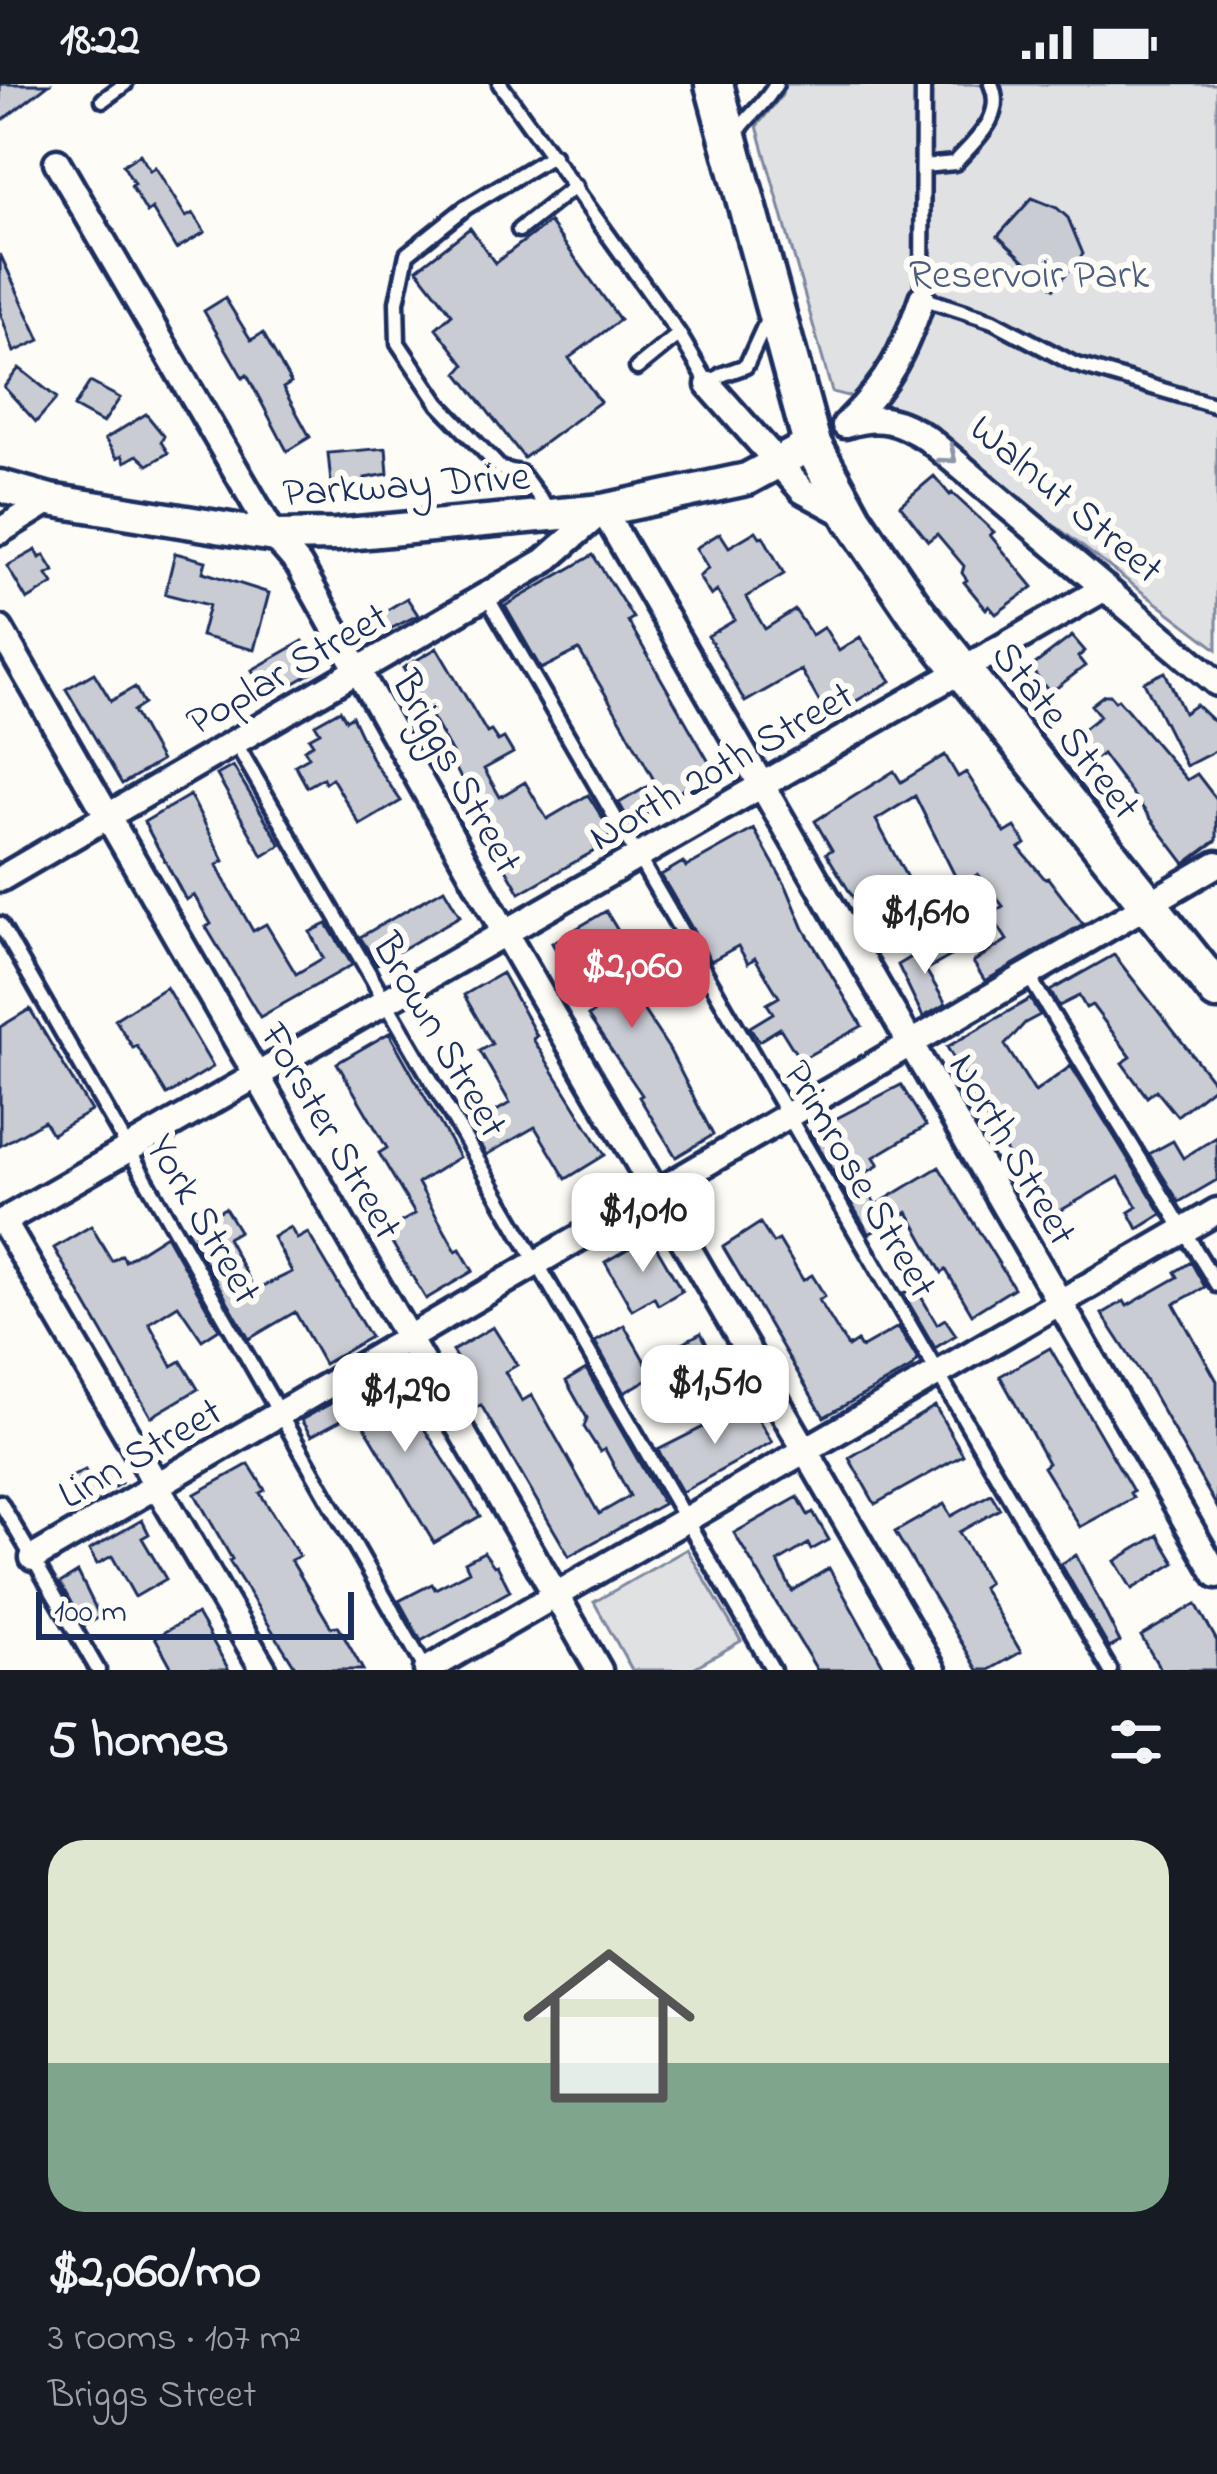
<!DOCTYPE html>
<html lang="en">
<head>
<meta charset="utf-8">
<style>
  :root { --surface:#171b24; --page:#242831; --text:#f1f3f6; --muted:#9ea1a6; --accent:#d1495b }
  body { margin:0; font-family:"Indie Flower",sans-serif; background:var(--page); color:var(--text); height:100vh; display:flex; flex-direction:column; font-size:45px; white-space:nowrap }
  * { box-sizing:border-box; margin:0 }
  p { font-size:39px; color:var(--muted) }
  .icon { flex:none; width:66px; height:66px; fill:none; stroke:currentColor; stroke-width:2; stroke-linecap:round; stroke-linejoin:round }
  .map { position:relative; height:1586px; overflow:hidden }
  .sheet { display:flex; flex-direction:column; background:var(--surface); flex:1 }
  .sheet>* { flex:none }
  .scale { position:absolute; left:36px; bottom:30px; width:318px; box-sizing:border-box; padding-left:12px; border:6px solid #1b2f5e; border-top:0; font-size:33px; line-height:42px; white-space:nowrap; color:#1b2f5e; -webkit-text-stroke:9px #fdfcf7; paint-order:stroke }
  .price { position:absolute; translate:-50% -102px; padding:0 27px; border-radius:24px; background:#fff; color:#222; font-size:39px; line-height:78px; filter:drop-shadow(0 3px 6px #0008) }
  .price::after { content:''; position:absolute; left:50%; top:72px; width:36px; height:27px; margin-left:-18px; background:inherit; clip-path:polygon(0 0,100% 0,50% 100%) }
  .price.current { background:var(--accent); color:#fff }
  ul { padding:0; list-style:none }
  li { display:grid; align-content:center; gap:24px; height:636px; padding:0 48px }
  li span { display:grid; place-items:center; height:372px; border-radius:36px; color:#555 }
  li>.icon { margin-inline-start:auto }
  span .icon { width:216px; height:216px; fill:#fffc; stroke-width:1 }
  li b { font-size:51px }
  h2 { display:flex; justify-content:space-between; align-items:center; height:144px; padding:0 48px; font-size:51px }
  .status { display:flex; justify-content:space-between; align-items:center; height:84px; padding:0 60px; background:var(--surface); direction:ltr }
  .status svg { height:33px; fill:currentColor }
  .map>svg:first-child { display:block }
  .green { fill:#e0e1e3; stroke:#7e88a0; stroke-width:3 }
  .building { fill:#c9ccd3; stroke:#1b2f5e; stroke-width:3 }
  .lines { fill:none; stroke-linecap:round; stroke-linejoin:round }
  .service-casing { stroke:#1b2f5e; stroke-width:21 }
  .minor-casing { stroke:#1b2f5e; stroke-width:33 }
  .tertiary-casing { stroke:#1b2f5e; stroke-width:39 }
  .primary-casing { stroke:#1b2f5e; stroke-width:45 }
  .service { stroke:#fdfcf7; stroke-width:12 }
  .minor { stroke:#fdfcf7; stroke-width:24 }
  .tertiary { stroke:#fdfcf7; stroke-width:30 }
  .primary { stroke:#fdfcf7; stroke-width:36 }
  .oneway { stroke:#8c96aa }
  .labels { text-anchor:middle; stroke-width:12; stroke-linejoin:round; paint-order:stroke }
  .park-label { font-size:42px; fill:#4c5c7f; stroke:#fdfcf7 }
  .street-label { font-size:42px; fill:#1b2f5e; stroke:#fdfcf7 }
</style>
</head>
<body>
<div class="status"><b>18:22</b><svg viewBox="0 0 49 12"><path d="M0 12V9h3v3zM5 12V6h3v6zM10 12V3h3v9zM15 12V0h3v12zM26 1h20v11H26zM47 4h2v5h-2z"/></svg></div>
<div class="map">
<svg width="1217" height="1586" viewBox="0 0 1217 1586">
  <rect width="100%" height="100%" fill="#fdfcf7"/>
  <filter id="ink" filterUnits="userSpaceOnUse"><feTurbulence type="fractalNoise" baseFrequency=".00833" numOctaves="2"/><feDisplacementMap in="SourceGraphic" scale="24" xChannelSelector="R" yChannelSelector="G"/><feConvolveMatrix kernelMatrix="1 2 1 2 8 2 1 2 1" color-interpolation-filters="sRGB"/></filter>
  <g filter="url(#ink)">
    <!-- green -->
    <path class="green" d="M784,0H1217V565L903,326L832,308L757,42L782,11Z
      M687,1465L741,1557L690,1586H632L594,1518Z"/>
    <!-- building -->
    <path class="building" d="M0,0H49L0,38Z
      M140,70L150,87L155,83L186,133L193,129L205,148L176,165L152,125L147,129L131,102L134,100L123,81Z
      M1032,114L1057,124L1068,134L1083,170L1054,204L998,152Z
      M549,138L620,236L569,274L600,318L524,374L458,289L465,281L436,244L452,230L417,185L470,144L495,179Z
      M0,170L40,256L14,268L0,228Z
      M225,214L251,256L263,249L291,299L283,304L310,353L287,367L247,291L243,294L204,227Z
      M19,284L57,314L36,338L4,303Z
      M90,298L120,314L103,339L74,323Z
      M146,330L164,352L161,358L168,369L148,381L137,371L125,378L122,371L117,374L105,355Z
      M386,364L388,390L365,394L366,407L345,409L343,398L331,399L328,369Z
      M934,392L950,411L952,409L994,448L990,451L1033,503L996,530L989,522L986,525L964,498L967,496L962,489L964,482L937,450L928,457L900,421Z
      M756,447L760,453L763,452L784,490L746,513L765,545L795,526L812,551L824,543L839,567L860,553L891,597L828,633L801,586L745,618L708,552L735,536L717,507L711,512L699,493L708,484L696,464L720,449L729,463Z
      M36,466L40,474L44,471L54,487L47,491L53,500L27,516L7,482Z
      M175,469L206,477L203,488L269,509L254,566L201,552L209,521L165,510Z
      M593,471L633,534L628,537L713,685L631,740L619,719L655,698L622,638L579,566L541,585L505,522Z
      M407,514L418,531L372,554L364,540Z
      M1072,552L1085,567L1078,573L1085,582L1050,609L1030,584Z
      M303,557L319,585L268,614L252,586Z
      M437,564L487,649L491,647L498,657L504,654L513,669L484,685L500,713L525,698L547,735L588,711L613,751L594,762L596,766L520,809L471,724L476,721L448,671L452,669L403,584Z
      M1165,588L1184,629L1196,621L1217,641V666L1186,682L1144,598Z
      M94,589L111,617L135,603L144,620L133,627L161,677L122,700L66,605Z
      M1104,611H1110L1115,617L1118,615L1187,696L1197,690L1217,716V756L1185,780L1102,670L1097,674L1077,650L1100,632L1091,621Z
      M340,626L346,636L352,632L373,677L401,717L360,741L332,694L325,699L323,694L307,703L295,681L309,673L304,665L313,660L309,654L320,648L315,640Z
      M945,671L958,693L966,688L1005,749L1015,743L1026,760L1019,764L1045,795L1048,794L1083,840L985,897L973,878L1007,856L990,830L1003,822L978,790L960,802L915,712L876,736L921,820L874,848L826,769L832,766L815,737L894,687L901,698Z
      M233,682L281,761L263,772L217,691Z
      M190,711L224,777L217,781L223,794L253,847L266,840L296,890L323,874L310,848L327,840L352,881L260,933L206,843L211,840L194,811L186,816L144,738Z
      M754,745L787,804L804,845L862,942L800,976L780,944L759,957L750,943L773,929L767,920L779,913L755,874L748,879L738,862L711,877L661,791L683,778L686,783Z
      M444,805L460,832L377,880L360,853Z
      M606,827L635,875L617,886L669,965L713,1051L676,1073L639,1013L642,1011L588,932L593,929L552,859Z
      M942,855L951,872L926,886L946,920L923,933L898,881Z
      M1114,871L1216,1001L1177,1032L1156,1006L1147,1013L1122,979L1131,973L1092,921L1086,924L1079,912L1059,922L1050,907Z
      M502,889L537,952L533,955L605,1071L566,1095L535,1043L486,1071L476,1053L489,1045L483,1035L510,1019L480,967L492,960L464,911Z
      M166,903L213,983L167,1011L137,962L133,964L115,935Z
      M1030,915L1040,931L1025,939L1005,961L1035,1008L1071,982L1162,1130L1138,1145L1129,1128L1137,1123L1119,1093L1044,1136L996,1049L966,1004L970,1002L947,963Z
      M30,925L91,1027L52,1050L44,1037L0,1062V943Z
      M389,949L459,1073L418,1099L456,1167L460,1165L473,1187L426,1215L385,1147L415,1130L379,1069L387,1064L337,979Z
      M901,1001L926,1042L874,1073L879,1081L859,1093L876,1121L939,1083L1014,1204L972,1230L946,1186L942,1189L908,1128L869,1150L810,1048Z
      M1217,1053V1096L1179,1118L1149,1070L1173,1057L1183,1074Z
      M225,1124L239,1147L227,1154L255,1206L292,1188L273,1153L290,1143L297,1155L308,1149L370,1253L324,1280L295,1228L249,1255L187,1146Z
      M760,1139L773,1159L779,1156L803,1196L812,1191L825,1212L819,1216L848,1263L857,1257L861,1264L898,1243L918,1276L911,1284L824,1333L723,1163Z
      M91,1142L112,1177L122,1171L125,1177L166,1151L219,1245L202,1256L178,1221L149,1239L172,1282L181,1277L198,1305L151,1333L54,1164Z
      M650,1152L682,1207L658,1221L654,1213L632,1226L605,1178Z
      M1191,1178L1205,1203L1174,1220L1217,1297V1423L1145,1296L1102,1230L1124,1217L1127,1222L1178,1193L1175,1188Z
      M916,1204L937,1240L945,1235L956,1251L935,1264L903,1209Z
      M624,1241L653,1292L624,1309L595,1258Z
      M493,1243L517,1281L505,1288L522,1317L532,1311L599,1430L630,1412L605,1365L600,1368L584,1343L587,1334L566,1297L586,1285L663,1420L569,1472L481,1321L477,1323L461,1296L467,1292L452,1267Z
      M701,1249L713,1272L670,1295L658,1272Z
      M1050,1264L1133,1407L1130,1409L1133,1414L1080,1443L1043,1383L1048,1379L1000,1292Z
      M391,1293L480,1432L434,1459L356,1328L311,1352L301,1336L359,1304L363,1310Z
      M749,1320L772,1358L682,1408L658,1366Z
      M935,1322L963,1371L875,1420L849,1374Z
      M249,1380L265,1406L260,1409L299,1472L291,1476L331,1543L338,1542L363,1586H297L229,1477L232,1475L195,1410Z
      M113,1383L121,1399L84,1422L70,1394L85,1386L90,1395Z
      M991,1410L1000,1425L959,1448L988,1499L982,1503L1021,1568L989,1586H978L895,1448L944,1420L951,1432Z
      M798,1413L808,1431L813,1428L829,1456L811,1466L808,1460L778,1478L792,1507L829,1484L886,1586H817L734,1449Z
      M142,1436L149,1450L142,1454L166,1495L135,1513L112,1472L97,1480L89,1466Z
      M1158,1451L1175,1479L1132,1505L1115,1477Z
      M484,1468L494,1482L497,1481L510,1507L421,1557L399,1517L432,1500L435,1505L469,1487L465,1478Z
      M1076,1471L1120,1558L1109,1564L1061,1480Z
      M78,1488L100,1533L84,1542L60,1499Z
      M1196,1520L1217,1557V1586H1161L1141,1552Z
      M197,1530L204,1542L229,1586H173L155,1553Z"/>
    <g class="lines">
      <!-- service casing -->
      <g class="service-casing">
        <path id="service" d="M500,0L679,250L709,301L721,291L746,282L767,236
          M923,0L922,214L993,237L1074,280L1217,322
          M103,16L125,0
          M736,50C748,31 766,20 776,0
          M923,82L955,79C975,56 1006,32 991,0
          M519,146L575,102
          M637,284L679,250
          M549,426L521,389L501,385L439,320L398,259L397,218L407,170L466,123L553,71
          M486,511L1110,1586
          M235,658L773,1586
          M0,840L426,1586
          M1028,891L1217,1201
          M0,1418L98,1586"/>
      </g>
      <!-- minor casing -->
      <g class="minor-casing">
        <path id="minor" d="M57,78L274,452L299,481L505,849L933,1586
          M709,301L803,407L851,433
          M849,337C890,297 904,267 922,214
          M845,341C879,330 899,336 928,355L1217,599
          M0,447L50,416
          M0,545L599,1586
          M0,795L545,477L603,426L1217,1491
          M3,1137L264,1586
          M0,1139L1105,504
          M33,1474L1217,780
          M427,1586L1217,1127"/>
      </g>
      <!-- tertiary casing -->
      <g class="tertiary-casing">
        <path id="tertiary" d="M0,402L50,416L274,452L336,451L603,426L747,395L812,360"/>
      </g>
      <!-- primary casing -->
      <g class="primary-casing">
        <path id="primary" d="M714,0L812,360L853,435L916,528L1217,907"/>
      </g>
      <!-- service -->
      <use href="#service" class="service"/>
      <!-- minor -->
      <use href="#minor" class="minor"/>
      <!-- tertiary -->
      <use href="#tertiary" class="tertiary"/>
      <!-- primary -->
      <use href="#primary" class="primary"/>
    </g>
    <!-- one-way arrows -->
    <defs><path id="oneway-chevron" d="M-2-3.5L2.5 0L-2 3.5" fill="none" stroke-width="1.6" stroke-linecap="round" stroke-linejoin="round" transform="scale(3)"/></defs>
    <use class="oneway" href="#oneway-chevron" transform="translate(949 372) rotate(40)"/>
  </g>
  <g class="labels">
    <!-- park labels -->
    <g class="park-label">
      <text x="1029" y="203">Reservoir Park</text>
    </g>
    <!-- street labels -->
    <g class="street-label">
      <text transform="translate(406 398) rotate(-4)" y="15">Parkway Drive</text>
      <text transform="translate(1068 413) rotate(40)" y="15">Walnut Street</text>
      <text transform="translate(286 583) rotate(-30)" y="15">Poplar Street</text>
      <text transform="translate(1068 645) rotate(52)" y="15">State Street</text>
      <text transform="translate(720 680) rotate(-30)" y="15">North 20th Street</text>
      <text transform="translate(459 687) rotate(61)" y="15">Briggs Street</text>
      <text transform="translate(442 950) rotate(60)" y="15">Brown Street</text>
      <text transform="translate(333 1046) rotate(60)" y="15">Forster Street</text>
      <text transform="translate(1015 1064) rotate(60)" y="15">North Street</text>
      <text transform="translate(862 1094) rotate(60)" y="15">Primrose Street</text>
      <text transform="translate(206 1134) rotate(60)" y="15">York Street</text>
      <text transform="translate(139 1367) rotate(-30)" y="15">Linn Street</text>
    </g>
  </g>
</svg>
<div class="scale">100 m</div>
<b class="price" style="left:925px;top:893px">$1,610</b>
<b class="price current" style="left:632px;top:947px">$2,060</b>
<b class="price" style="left:643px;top:1191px">$1,010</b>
<b class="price" style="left:715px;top:1363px">$1,510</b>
<b class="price" style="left:405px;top:1371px">$1,290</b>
</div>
<section class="sheet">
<h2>5 homes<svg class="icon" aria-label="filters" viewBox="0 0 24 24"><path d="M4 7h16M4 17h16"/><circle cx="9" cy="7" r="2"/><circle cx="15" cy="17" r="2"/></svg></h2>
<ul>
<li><span style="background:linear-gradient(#dfe7d0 60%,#7fa58c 0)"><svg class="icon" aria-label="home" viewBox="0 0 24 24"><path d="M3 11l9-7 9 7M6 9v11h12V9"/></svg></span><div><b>$2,060/mo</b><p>3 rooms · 107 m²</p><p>Briggs Street</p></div></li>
</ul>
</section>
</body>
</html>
